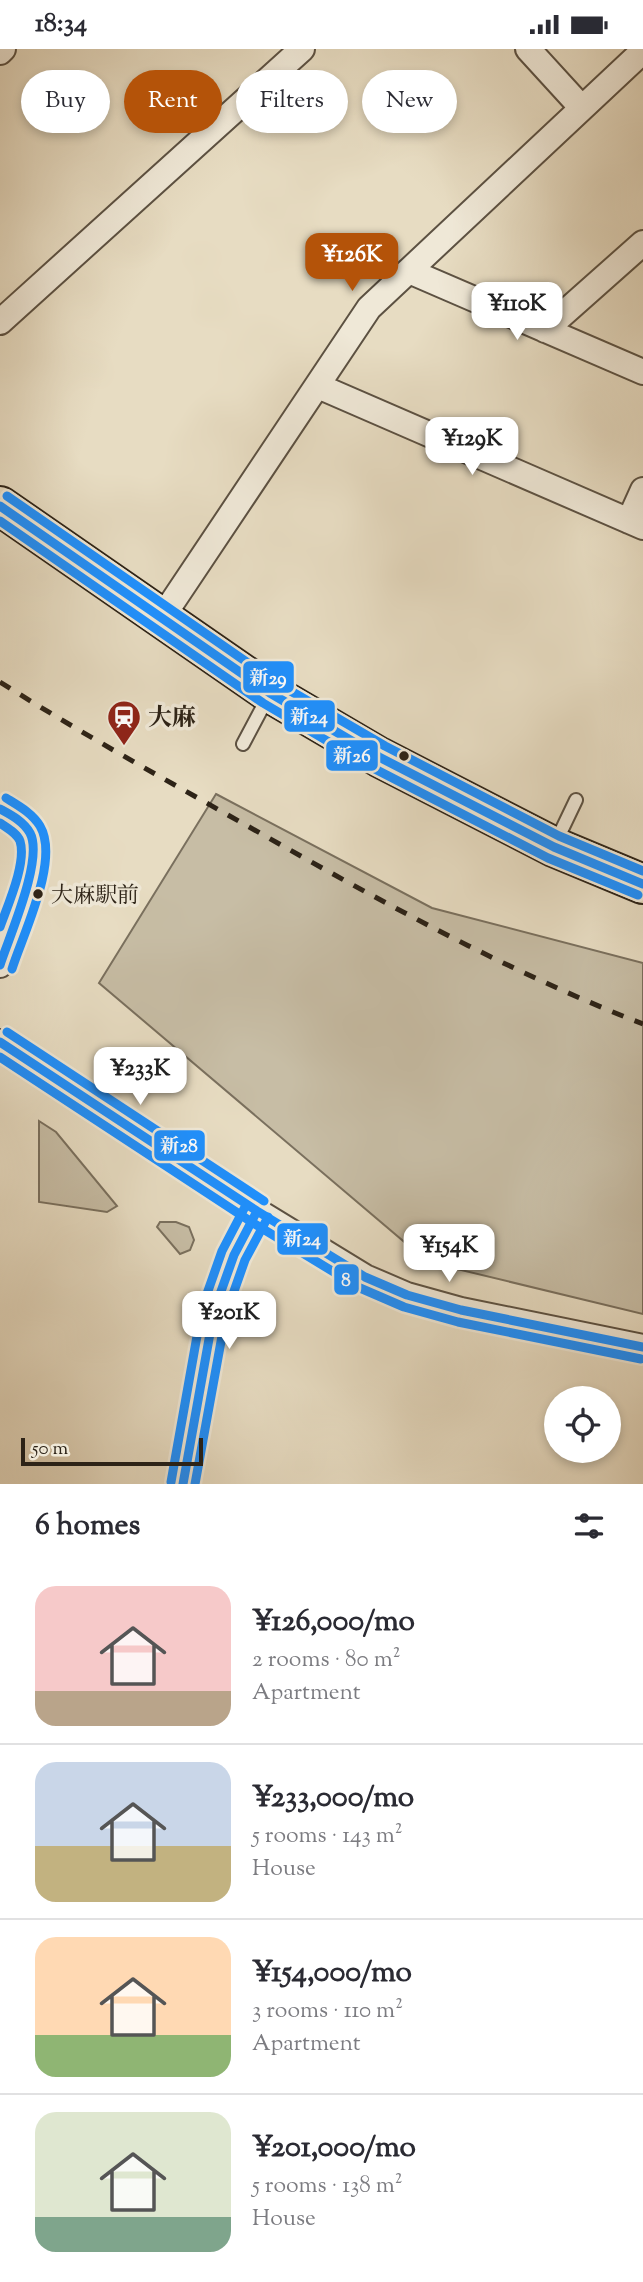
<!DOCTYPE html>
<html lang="en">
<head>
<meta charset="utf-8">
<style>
  :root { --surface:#fff; --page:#f2f2f3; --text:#2b2b33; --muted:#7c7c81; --line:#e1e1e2; --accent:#b45309 }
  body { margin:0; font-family:"Sorts Mill Goudy","Noto Serif JP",serif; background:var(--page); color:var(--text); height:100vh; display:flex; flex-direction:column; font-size:26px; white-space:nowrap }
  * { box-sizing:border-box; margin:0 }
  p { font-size:23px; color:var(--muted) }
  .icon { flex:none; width:38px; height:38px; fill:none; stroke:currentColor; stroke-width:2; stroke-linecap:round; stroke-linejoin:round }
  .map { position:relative; height:1435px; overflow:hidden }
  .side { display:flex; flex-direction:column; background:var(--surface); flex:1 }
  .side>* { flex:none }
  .top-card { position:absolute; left:21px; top:21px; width:602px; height:63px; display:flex; gap:14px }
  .tools { position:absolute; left:544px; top:1337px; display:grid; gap:14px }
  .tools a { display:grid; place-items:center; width:77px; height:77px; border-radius:50%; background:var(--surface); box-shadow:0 4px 10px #0003; font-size:35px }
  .scale { position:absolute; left:21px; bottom:18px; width:182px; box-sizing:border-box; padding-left:7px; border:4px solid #2d2317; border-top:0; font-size:19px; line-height:24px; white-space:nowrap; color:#2d2317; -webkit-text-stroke:5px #efe8d7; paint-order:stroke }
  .price { position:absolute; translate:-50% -60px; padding:0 16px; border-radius:14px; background:#fff; color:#222; font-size:23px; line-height:46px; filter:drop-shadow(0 2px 4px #0008) }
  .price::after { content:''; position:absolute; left:50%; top:42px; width:21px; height:16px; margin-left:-10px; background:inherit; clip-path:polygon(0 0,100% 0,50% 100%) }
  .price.active { background:var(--accent); color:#fff }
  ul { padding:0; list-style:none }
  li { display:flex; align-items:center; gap:21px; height:175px; padding:0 35px }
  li+li { border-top:2px solid var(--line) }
  li span { display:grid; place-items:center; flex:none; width:196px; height:140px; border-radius:21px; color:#555 }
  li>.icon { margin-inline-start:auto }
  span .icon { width:84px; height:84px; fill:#fffc; stroke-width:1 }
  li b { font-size:30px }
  h2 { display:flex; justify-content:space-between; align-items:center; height:84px; padding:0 35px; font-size:30px }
  .chip { padding:0 24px; border-radius:32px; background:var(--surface); box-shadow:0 4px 10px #0003; font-size:24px; line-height:63px }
  .chip.active { background:var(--accent); color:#fff }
  .status { display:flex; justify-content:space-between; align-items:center; height:49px; padding:0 35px; background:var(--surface); direction:ltr }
  .status svg { height:19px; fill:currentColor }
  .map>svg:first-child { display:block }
  .green { fill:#c7bda5; stroke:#7a705e; stroke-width:2 }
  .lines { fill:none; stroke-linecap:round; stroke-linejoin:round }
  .lane-casing { stroke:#5c5142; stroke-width:16 }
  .street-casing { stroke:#5c5142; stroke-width:28 }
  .highway-casing { stroke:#2d2317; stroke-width:42 }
  .lane { stroke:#efe8d7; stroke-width:12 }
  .street { stroke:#efe8d7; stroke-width:24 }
  .highway { stroke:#e7dcc2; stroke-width:38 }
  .rail { stroke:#2d2317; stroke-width:5; stroke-dasharray:12 12; stroke-linecap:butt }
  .bus-1-casing { stroke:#efe8d7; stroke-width:14 }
  .bus-2-casing { stroke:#efe8d7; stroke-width:14 }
  .bus-3-casing { stroke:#efe8d7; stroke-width:14 }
  .bus-4-casing { stroke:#efe8d7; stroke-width:14 }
  .bus-5-casing { stroke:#efe8d7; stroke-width:14 }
  .bus-1 { stroke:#1e90ff; stroke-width:9 }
  .bus-2 { stroke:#1e90ff; stroke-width:9 }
  .bus-3 { stroke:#1e90ff; stroke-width:9 }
  .bus-4 { stroke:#1e90ff; stroke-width:9 }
  .bus-5 { stroke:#1e90ff; stroke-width:9 }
  .bus-dot { fill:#2d2317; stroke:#efe8d7; stroke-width:2.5 }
  .labels { text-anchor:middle; stroke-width:7; stroke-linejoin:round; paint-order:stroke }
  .bus-label { font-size:22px; fill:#2d2317; stroke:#efe8d7; text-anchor:start }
  .poi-label { font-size:24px; font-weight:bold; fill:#2d2317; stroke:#efe8d7; text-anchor:start }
  .line-badge { stroke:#efe8d7; stroke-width:2.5 }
  .badge-label { font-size:19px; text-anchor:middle; font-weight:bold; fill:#fff }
</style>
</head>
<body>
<div class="status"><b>18:34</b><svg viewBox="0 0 49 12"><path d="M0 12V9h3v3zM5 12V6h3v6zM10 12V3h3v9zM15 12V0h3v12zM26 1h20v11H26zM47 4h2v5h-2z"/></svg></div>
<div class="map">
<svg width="643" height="1435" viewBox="0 0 643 1435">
  <rect width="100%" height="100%" fill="#e7dcc2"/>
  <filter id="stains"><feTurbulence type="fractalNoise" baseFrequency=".00286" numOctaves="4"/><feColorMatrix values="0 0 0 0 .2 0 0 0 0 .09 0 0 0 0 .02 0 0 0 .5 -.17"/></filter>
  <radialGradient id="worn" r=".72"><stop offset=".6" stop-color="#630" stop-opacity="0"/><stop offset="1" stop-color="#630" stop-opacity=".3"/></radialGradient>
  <!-- green -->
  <path class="green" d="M216,745L432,859L643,914V1265L428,1213L99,934Z
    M39,1072L56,1083L117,1157L107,1163L39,1153Z
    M160,1173H176L189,1178L194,1191L190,1201L180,1205L157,1178Z"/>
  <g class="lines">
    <!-- lane casing -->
    <g class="lane-casing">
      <path id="lane" d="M243,695L269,646
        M555,795L576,751"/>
    </g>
    <!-- street casing -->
    <g class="street-casing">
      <path id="street" d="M528,0L581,58
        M0,3L3,0
        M409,222L643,323
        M0,273L302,0
        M545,281L643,194
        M318,337L643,478
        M629,472L643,441
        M161,570L369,259L643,2
        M0,760C12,767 27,774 32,789C41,814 8,888 0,916
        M0,993L257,1162L365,1228L407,1246L461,1261L643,1298
        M183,1435L214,1262L234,1206L257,1162"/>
    </g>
    <!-- highway casing -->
    <g class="highway-casing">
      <path id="highway" d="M0,457L270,644L379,708L554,798L643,835"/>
    </g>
    <!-- lane -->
    <use href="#lane" class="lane"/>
    <!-- street -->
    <use href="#street" class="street"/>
    <!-- highway -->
    <use href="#highway" class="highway"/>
    <!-- rail -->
    <path class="rail" d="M0,633C87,688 177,737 267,788C389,857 512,924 643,975"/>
    <!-- bus-1 casing -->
    <g class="bus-1-casing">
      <path id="bus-1" d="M0,457L270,644L379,708L554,798L643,835
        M0,760C11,766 23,772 30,784C44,810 9,888 0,916
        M0,993L257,1162L365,1228L407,1246L461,1261L643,1298
        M183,1435L214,1262L234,1206L257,1162"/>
    </g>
    <!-- bus-2 casing -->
    <g class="bus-2-casing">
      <path id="bus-2" d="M0,472L263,654L373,719L548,809L638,846"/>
    </g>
    <!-- bus-3 casing -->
    <g class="bus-3-casing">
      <path id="bus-3" d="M7,447L277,634L385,697L559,787L643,822"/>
    </g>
    <!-- bus-4 casing -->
    <g class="bus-4-casing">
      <path id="bus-4" d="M0,774C7,779 17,784 20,792C27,814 7,858 0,878
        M0,1008L250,1172L360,1239L404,1258L458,1273L641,1310
        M195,1435L226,1265L245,1211L268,1168"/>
    </g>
    <!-- bus-5 casing -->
    <g class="bus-5-casing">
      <path id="bus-5" d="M6,749C19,757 32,764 40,777C60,811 23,885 12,920
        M7,983L264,1152
        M171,1433L202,1259L222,1202L246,1156"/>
    </g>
    <!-- bus-1 -->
    <use href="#bus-1" class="bus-1"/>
    <!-- bus-2 -->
    <use href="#bus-2" class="bus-2"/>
    <!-- bus-3 -->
    <use href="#bus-3" class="bus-3"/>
    <!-- bus-4 -->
    <use href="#bus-4" class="bus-4"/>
    <!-- bus-5 -->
    <use href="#bus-5" class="bus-5"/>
  </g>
  <!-- icons -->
  <defs>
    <g id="station-pin" transform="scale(1.75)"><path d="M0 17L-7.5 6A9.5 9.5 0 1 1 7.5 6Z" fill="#8f2418" stroke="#efe8d7"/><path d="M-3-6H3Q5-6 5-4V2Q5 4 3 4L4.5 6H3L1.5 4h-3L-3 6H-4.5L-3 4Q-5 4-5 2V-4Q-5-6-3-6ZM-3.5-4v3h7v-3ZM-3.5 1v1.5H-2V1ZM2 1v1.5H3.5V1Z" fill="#fff"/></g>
  </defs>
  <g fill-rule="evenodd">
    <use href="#station-pin" x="124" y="668"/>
  </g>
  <!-- markers -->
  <g class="bus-dot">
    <circle cx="404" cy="707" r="6"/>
    <circle cx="38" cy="845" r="6"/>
  </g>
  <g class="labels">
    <!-- bus labels -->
    <g class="bus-label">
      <text x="51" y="853">大麻駅前</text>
    </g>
    <!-- poi labels -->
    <g class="poi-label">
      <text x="148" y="676">大麻</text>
    </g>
  </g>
  <g class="line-badge">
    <rect x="242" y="611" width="53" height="34" rx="7" fill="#1e90ff"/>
    <rect x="283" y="650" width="53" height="34" rx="7" fill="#1e90ff"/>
    <rect x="325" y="690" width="54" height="33" rx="7" fill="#1e90ff"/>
    <rect x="153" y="1080" width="53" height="33" rx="7" fill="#1e90ff"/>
    <rect x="276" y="1173" width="53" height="34" rx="7" fill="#1e90ff"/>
    <rect x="333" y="1214" width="27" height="33" rx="7" fill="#1e90ff"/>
  </g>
  <g class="badge-label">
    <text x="268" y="635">新29</text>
    <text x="309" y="674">新24</text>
    <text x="352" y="713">新26</text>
    <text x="179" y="1103">新28</text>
    <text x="302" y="1196">新24</text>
    <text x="346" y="1237">8</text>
  </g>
  <rect width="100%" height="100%" filter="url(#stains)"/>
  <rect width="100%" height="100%" fill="url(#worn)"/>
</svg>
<div class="tools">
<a><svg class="icon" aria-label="locate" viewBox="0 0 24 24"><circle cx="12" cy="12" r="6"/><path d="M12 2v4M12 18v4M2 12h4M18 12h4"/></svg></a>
</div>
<div class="scale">50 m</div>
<b class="price active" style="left:352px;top:244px">¥126K</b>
<b class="price" style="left:517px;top:293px">¥110K</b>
<b class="price" style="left:472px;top:428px">¥129K</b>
<b class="price" style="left:140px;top:1058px">¥233K</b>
<b class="price" style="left:449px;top:1235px">¥154K</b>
<b class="price" style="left:229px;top:1302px">¥201K</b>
<div class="top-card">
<a class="chip">Buy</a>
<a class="chip active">Rent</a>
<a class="chip">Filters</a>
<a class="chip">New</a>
</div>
</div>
<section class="side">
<h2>6 homes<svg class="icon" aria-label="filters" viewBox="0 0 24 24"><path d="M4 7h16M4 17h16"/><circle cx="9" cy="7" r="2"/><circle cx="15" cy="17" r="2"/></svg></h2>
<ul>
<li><span style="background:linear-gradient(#f6c9c9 75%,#b9a48a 0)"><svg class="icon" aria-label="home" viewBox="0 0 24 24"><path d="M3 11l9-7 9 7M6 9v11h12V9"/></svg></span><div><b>¥126,000/mo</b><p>2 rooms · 80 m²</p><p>Apartment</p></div></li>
<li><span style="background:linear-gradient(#c9d6e8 60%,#c2b280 0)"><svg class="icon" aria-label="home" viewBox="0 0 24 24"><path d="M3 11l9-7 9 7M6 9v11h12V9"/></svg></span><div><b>¥233,000/mo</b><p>5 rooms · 143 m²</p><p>House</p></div></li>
<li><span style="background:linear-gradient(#ffd9b3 70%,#8fb573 0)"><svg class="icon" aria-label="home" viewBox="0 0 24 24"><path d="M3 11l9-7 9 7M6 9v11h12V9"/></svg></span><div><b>¥154,000/mo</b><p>3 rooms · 110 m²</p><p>Apartment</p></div></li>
<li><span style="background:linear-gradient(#dfe7d0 75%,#7fa58c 0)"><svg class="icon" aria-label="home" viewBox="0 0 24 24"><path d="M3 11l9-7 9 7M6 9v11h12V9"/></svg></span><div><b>¥201,000/mo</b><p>5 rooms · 138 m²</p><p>House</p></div></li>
</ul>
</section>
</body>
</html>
